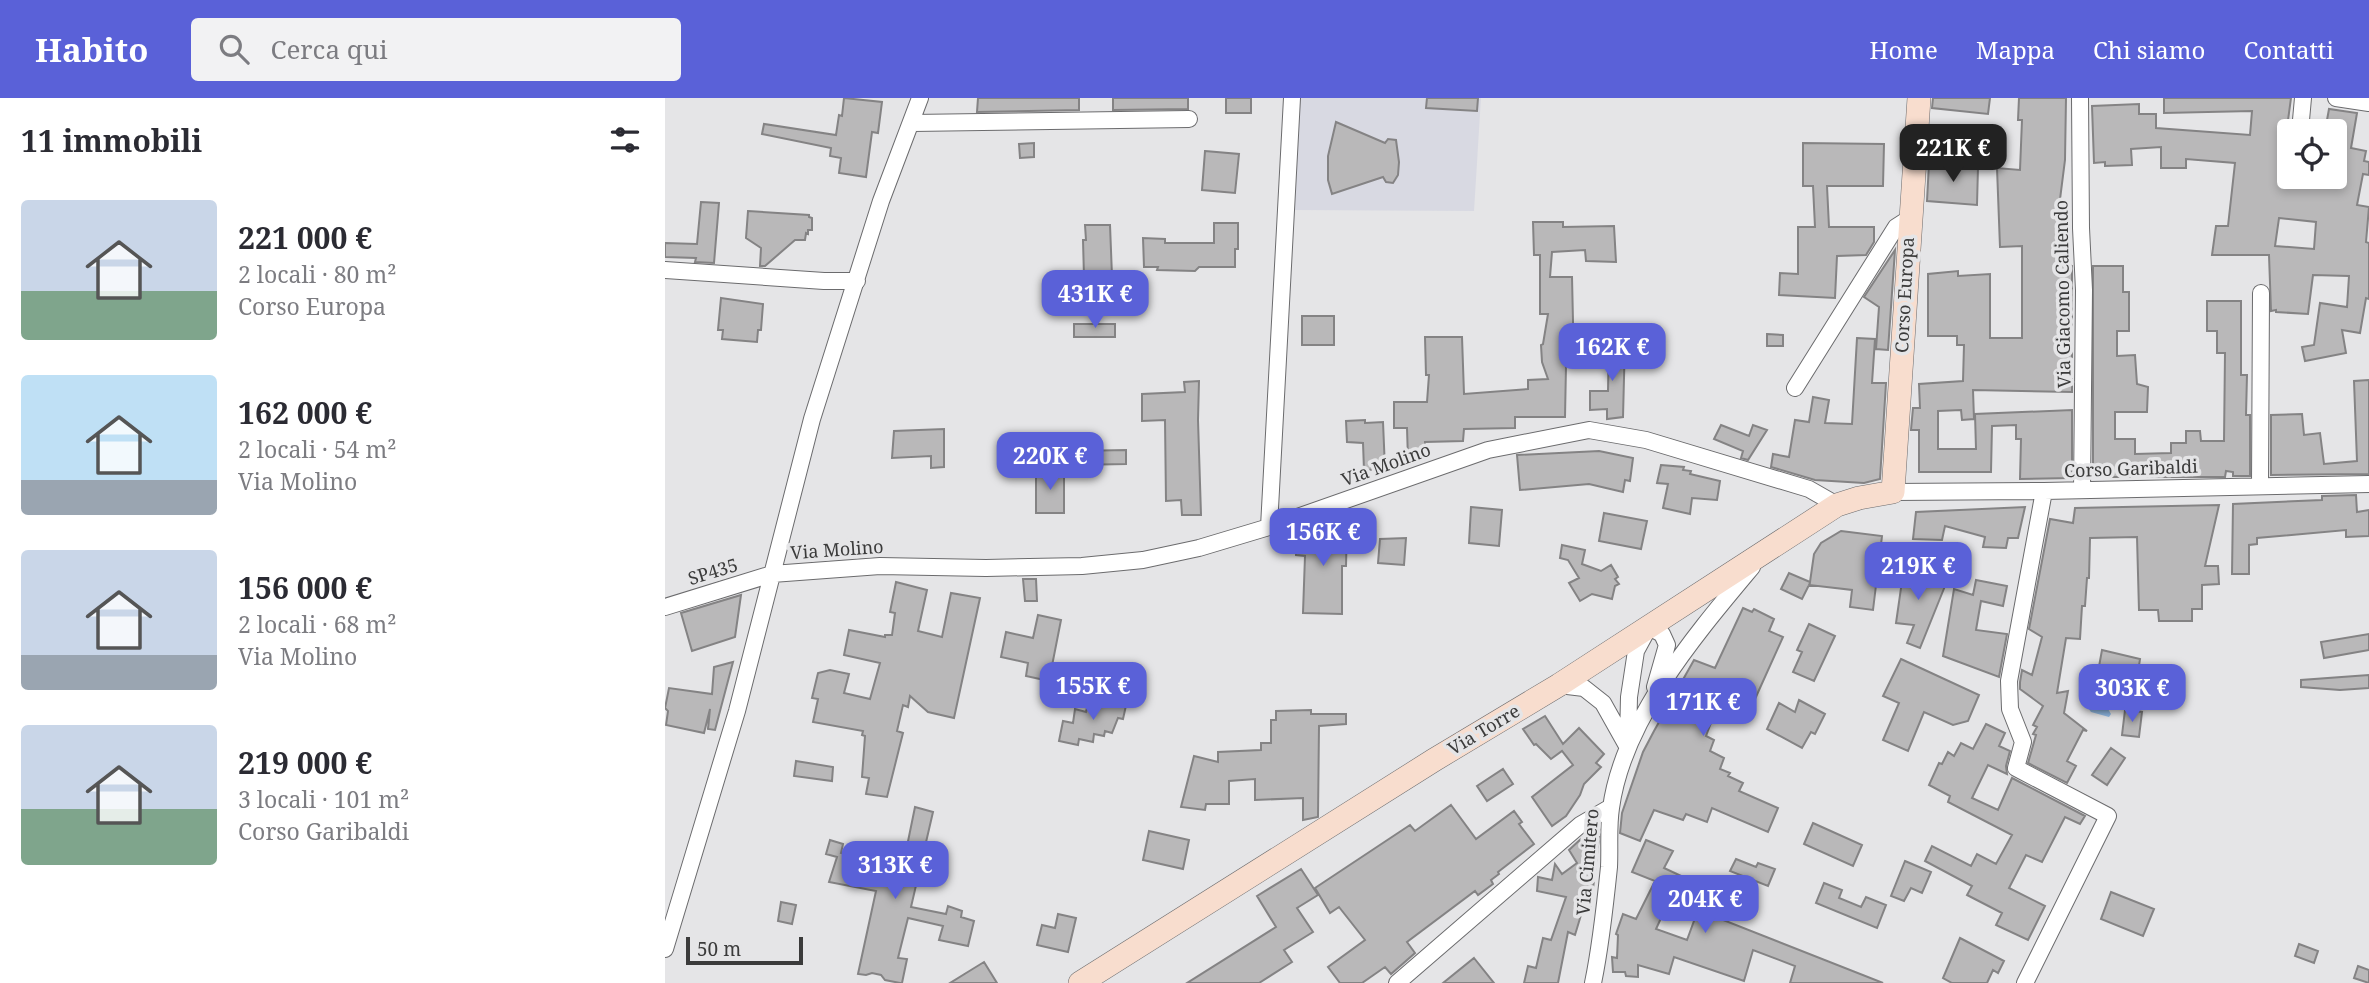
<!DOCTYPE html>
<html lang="it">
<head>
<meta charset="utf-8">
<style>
  :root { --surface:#fff; --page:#f2f2f3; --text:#2b2b33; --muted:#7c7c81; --accent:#5a61d8 }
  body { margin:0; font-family:"Noto Serif",serif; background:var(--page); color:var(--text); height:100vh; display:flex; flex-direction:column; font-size:26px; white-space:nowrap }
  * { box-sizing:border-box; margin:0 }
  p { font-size:23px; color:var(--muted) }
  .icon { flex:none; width:38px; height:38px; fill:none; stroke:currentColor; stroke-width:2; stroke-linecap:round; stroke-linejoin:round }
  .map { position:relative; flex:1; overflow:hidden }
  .side { display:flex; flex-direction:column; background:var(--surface); width:665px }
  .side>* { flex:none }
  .buttons { position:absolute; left:1612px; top:21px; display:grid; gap:14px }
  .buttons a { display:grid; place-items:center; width:70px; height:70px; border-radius:7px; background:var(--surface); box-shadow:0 4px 10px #0003; font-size:35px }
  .scale { position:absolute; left:21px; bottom:18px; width:117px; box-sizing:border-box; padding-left:7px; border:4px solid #3b3b3b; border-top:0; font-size:19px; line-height:24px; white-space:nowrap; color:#3b3b3b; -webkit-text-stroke:5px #e5e5e7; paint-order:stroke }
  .price { position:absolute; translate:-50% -60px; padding:0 16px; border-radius:14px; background:var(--accent); color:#fff; font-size:23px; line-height:46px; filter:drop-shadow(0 2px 4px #0008) }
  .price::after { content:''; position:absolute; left:50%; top:42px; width:21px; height:16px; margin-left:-10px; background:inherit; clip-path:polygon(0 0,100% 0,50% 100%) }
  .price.on { background:#222; color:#fff }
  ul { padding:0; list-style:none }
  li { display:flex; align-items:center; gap:21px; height:175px; padding:0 21px }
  li span { display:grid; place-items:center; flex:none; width:196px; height:140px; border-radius:7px; color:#555 }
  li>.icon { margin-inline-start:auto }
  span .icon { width:84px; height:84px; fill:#fffc; stroke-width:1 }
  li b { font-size:30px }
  h2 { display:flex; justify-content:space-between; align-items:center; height:84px; padding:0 21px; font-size:30px }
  header { display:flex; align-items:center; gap:42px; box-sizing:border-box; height:98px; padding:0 35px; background:var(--accent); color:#fff }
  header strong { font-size:33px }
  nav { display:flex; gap:38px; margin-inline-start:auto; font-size:24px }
  .search { width:490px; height:63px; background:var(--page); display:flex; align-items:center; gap:18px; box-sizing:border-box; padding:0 24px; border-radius:7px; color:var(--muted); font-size:26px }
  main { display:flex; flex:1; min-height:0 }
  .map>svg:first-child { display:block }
  .built { fill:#d8d9e2 }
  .water { fill:#8fb7e1 }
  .building { fill:#b9b8b9; stroke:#848384; stroke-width:2; fill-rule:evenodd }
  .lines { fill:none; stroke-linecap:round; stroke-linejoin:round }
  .minor-casing { stroke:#6b6b6d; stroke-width:18 }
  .secondary-casing { stroke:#6b6b6d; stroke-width:24 }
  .minor { stroke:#fff; stroke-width:16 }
  .secondary { stroke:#f8ddce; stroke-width:23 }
  .labels { text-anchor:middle; stroke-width:7; stroke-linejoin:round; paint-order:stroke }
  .street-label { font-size:18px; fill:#3b3b3b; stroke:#e5e5e7 }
</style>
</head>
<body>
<header>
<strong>Habito</strong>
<div class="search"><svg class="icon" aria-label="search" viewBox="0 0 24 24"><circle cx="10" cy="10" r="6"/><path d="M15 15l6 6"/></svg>Cerca qui</div>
<nav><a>Home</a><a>Mappa</a><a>Chi siamo</a><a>Contatti</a></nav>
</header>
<main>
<section class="side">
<h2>11 immobili<svg class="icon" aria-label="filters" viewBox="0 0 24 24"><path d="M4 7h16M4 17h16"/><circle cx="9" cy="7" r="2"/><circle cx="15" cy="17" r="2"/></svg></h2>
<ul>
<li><span style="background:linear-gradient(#c9d6e8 65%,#7fa58c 0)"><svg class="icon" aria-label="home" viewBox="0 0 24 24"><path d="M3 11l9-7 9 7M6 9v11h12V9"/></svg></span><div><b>221 000 €</b><p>2 locali · 80 m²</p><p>Corso Europa</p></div></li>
<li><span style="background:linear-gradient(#bfe0f5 75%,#9aa5b1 0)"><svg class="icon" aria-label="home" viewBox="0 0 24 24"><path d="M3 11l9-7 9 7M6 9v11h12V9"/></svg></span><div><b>162 000 €</b><p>2 locali · 54 m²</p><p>Via Molino</p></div></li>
<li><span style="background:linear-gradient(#c9d6e8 75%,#9aa5b1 0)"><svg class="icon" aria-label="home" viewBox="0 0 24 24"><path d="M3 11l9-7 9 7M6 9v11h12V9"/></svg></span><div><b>156 000 €</b><p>2 locali · 68 m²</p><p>Via Molino</p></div></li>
<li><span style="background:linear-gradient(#c9d6e8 60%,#7fa58c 0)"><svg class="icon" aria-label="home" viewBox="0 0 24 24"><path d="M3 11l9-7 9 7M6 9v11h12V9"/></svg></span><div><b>219 000 €</b><p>3 locali · 101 m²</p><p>Corso Garibaldi</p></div></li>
</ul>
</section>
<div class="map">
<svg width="1704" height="885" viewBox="0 0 1704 885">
  <rect width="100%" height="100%" fill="#e5e5e7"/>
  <!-- built -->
  <path class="built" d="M634,0H816L809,113L628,112Z"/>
  <!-- water -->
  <path class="water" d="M1424,596L1435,599L1441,597L1445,600L1443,611L1446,616L1444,619L1426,614L1419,604L1420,599Z"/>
  <!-- building -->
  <path class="building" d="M179,0L217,4L213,35L207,34L201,79L174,75L176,60L165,58L166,50L97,36L99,26L171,37L174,17L177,18Z
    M313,0H414V12L312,14Z
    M448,0H523V11L448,12Z
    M561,0H586V15H561Z
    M762,0H813L812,13L761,10Z
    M1268,0H1325L1323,16L1267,10Z
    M1354,0H1401L1400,62L1393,117L1403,118L1400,166L1407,168V294L1308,292L1309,321L1297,322L1296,312L1273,313V351H1311L1310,316L1407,312V380L1355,381L1356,341H1351V327L1327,328L1326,374H1254V332H1246L1248,310H1255L1254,286L1298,283L1299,247H1292V238H1263V176L1293,173V178L1325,176V240H1357V148L1335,149L1332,70L1355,72L1357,22H1353Z
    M1499,0H1626L1619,52L1624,53V79H1670V33H1660L1664,11L1692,15L1686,50L1701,53L1699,63L1704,64V77L1698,76L1692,107L1704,109L1701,144L1704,145V201L1701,200L1695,235L1677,232L1681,255L1640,263L1637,249L1649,247L1655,205L1682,209L1684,178L1648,177L1643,216L1611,214V212L1606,213L1604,157H1547L1551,128H1563L1570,65L1521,61V70H1496V49L1466,51L1467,67L1440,68V64L1429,65L1427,8L1474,6V16H1491V30L1585,37L1587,13L1499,15ZM1614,120L1651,124L1649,151L1610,148Z
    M671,24L720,45L723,41L731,42L734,64L733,77L728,85L721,84L718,79L667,96L663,82V58Z
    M369,45V59L355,60L354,46Z
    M1138,45L1219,46L1218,88H1162L1164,129H1209V144L1201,157L1172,158L1170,200L1114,197L1115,175L1133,176V129H1150L1148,88H1138Z
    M540,53L574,56L570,95L537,92Z
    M1264,65L1313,69L1312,107L1262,103Z
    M36,104L54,105L49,165L30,164L31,160L0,159V145L32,146Z
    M83,113L144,117V119L147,120V132H143V136L141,135L140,142H130L100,168H95L96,150L81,140Z
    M868,124H898V129L949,128L951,164L921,163L920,152L887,154L885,179H907L909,268H901L900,319H850V330L799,331L798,343L760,344V361L743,362L742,330H729V304H762L764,277H761L760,239H797L799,296L863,291V282L883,281L877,264L876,247L878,246L883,216H875V157H869Z
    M549,125H573V151H570V169H534L530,173L492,172L493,169H479L478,140L500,141V145H549Z
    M420,127H445L447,178L419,179L418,142H421Z
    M1230,152L1223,252L1211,251L1214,209L1199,199Z
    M1428,168H1458V194H1464V233H1452V258L1470,257L1472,286L1483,289L1482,314H1450V341H1470V356L1506,355V345H1521V333H1535L1536,343H1559L1560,255H1552V233H1542V203H1576V277H1582L1581,317H1585V378H1568V374L1561,373L1560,379H1428Z
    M56,200L98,206L96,232H93L92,244L57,241L58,232H53Z
    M637,218H669V247H637Z
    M409,226H450V239H409Z
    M1102,236L1118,237V248H1102Z
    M944,239L960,241L958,319L942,321V311L925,312V293H943Z
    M1192,240L1210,241L1207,285H1221L1215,381L1199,385L1150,382L1106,369L1108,356L1124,359L1130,322L1144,324L1148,299L1164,302L1160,325L1187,326Z
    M1704,282V376L1606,377V317L1637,316L1639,337L1655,335L1659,366L1692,363L1689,283Z
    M534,283L533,322L536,417H517L516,402L501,403L500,322L477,323V296L520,294L519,284Z
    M700,322V325L718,324L720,371L699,372L698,345L682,344L681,323Z
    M1056,327L1084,338L1088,327L1102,332L1083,362L1076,360L1078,353L1049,341Z
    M279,331V369L266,370V358L227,360L229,333Z
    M461,352V366L410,367V353Z
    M934,353L968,360L965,383L960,382L958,394L924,386L855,392L852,357Z
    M996,367L1019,369L1018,372L1026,373L1025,376L1055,383L1052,402L1027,400L1025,416L998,410L1003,386L992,385Z
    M371,374H399V415H371Z
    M1691,397L1692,414L1704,412V438L1681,439V432L1592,440V446L1584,447V476H1567L1568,406L1657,402V398Z
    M1554,407L1540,468H1553L1554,486L1537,487V511H1527V523H1494L1493,512H1474L1472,439L1425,440L1424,480H1422L1420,508H1417L1415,541L1401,540L1392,595L1403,593L1399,615L1422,633L1418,632L1402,663L1411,668L1402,685L1363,665L1371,637L1368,636L1372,629L1368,627L1378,608L1355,591V584L1357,572L1367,577L1377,539L1364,531L1385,421L1408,425L1410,410Z
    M806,409L837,412L834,448L804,445Z
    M1360,409L1353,440H1343L1341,450L1318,449L1320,439L1280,428L1277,442L1248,441L1251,414Z
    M939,415L982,423L976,451L934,443Z
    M659,425L682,426L681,468H677V516L638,515L640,458L631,457V435L659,431Z
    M1176,433L1217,438L1208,512L1185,509L1187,492L1144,487L1145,485L1137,501L1116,491L1124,475L1145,484L1149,456L1156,445Z
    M741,440L739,467L713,465L715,441Z
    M897,447L920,452L917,466L936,473L946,467L953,479L950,481L954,486L950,488L947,501L927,496L915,503L904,485L914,480L903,462L895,460Z
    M1239,469L1269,473L1267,484L1280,488L1255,550L1242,545L1249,527L1231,525Z
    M358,481H371L372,503H360Z
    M1311,482L1342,488L1338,508L1316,503L1311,532L1342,536L1334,579L1278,558L1289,491L1308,497Z
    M231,484L262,492L253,533L277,539L286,495L315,500L289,620L263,614L245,598L243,609L238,607L232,633L238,635L222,699L201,696L204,680L197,679L200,638L197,637L198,633L148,624L153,601L147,600L153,575L165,572L184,576L179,595L205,601L215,565L179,557L184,532L220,539V537H227L230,515L225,514Z
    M76,497L70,539L27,553L16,515Z
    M1078,510L1087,514L1089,511L1109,521L1104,533L1118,539L1090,601L1071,591L1056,618L1050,614L1041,638L1049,642L1045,653L1059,660L1055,671L1065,675L1063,678L1078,685L1074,693L1113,710L1103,734L1047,710L1042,724L1021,716L1018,722L989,712L975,743L955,735L957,715L978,654L989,633L1029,562L1050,570Z
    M373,517L396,522L384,583L361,578L363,565L336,559L341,534L368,540Z
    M1144,526L1170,538L1149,583L1128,574L1137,554L1132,552Z
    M1704,536V552L1659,560L1656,544Z
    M1437,552L1475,561L1472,581L1433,574Z
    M1236,561L1314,597L1303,623L1288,627L1259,614L1243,653L1218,642L1234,605L1218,598Z
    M68,564L50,632L43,631L45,611L39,635L1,627L3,613L0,610L4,590L47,596L49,569Z
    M1704,577V590L1675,592L1636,589V582Z
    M445,599L462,603L458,621L453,620L447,635L440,633L439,638L429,636L428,644L414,641L413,647L394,643L398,623L408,625L410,611L421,614L423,606L444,607Z
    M1134,602L1160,616L1150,636L1146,634L1137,650L1102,631L1114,605L1130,614Z
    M646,612V616H681V626L654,628L653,719L638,722V700L590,702V681L564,683V706H541L540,712L516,709L529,658L553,664V654L596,652V645H606V622H611V613Z
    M1460,612L1477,614L1474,639L1457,637Z
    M880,618L898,646L914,630L939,656L931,665L936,669L919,686L915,697L901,718L887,728L867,699L908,667L897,653L886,661L871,646L869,647L858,631Z
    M1321,626L1340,635L1334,648L1345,653L1341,668L1342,676L1323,667L1307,700L1333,712L1347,680L1420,718L1415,726L1400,719L1377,764L1361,757L1344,790L1380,808L1363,842L1331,827L1337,815L1302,797L1307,788L1260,763L1267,748L1306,768L1312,756L1331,766L1347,737L1283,704L1285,698L1264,687L1274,665L1277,666L1283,654L1289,658L1296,645L1308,651Z
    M1446,650L1460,660L1442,687L1427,677Z
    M131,663L168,669L167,683L129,678Z
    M838,671L848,686L822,703L812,688Z
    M786,707L811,741L849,713L857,724L854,726L869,746L833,774L834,776L826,782L828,786L813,797L810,793L742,844L750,855L726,876L720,869L697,885H675L663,869L700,842L674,809L665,815L650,790L745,727L750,733Z
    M250,709L268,714L246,809L281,816L283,808L297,813L296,819L309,823L303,848L274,842L278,828L243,820L233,860L242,861L237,885H235L220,882L216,877L207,875L201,877L193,876L211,793L164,784L172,759L161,756L165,742L178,746L176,755L209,762L211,753L240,758Z
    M1148,725L1197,747L1188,768L1139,746Z
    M484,733L524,742L518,771L478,762Z
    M918,739H934L926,808L919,807L910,837L903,834L893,885H859L863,868L871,870L878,840L886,842L901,799L872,793L873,779L887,782L890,766L897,776L912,765L904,752Z
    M981,742L1008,753L999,770L1044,791L1037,806L1008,794L991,831L1022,842L1033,812L1218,885H1125L1130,868L1088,852L1079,883L1009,859L1004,876L973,867V879L961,878L960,874H948L947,859L952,860L953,837L951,836L958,816L971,821L990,783L967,774Z
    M1071,761L1091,769L1093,765L1110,771L1103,788L1065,773Z
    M1240,763L1266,774L1257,795L1246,790L1239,803L1226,798Z
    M636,771L653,797L632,810L648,834L619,852L627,864L594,885H522L611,829L592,798Z
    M1159,785L1177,792L1174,800L1196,809L1201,799L1221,807L1212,830L1151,805Z
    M1446,794L1489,811L1478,838L1436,821Z
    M116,804L131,807L127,826L113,823Z
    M393,816L411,820L403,854L372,847L377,827L390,830Z
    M1295,840L1339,863L1333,875L1328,872L1322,885H1287L1278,880Z
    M1634,846L1653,853L1649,865L1630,858Z
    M809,860L829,885H778Z
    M319,864L332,885H285L306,872Z
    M1693,868L1704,872V885L1689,880Z"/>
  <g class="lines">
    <!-- minor casing -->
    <g class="minor-casing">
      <path id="minor" d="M1415,0L1416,130L1419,192L1417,392
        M1671,0L1704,5
        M247,25L524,21
        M1635,33L1638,0
        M0,172L159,183H192
        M1130,290L1231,129L1245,120
        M1595,387L1596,195
        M1228,394L1379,393L1704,386
        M604,429L627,0
        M0,509L107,476L215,468L321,470L417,468L478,462L534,450L604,429L823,352L924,332L981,342L1144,391L1172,407
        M894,587L919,590L938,605L961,646
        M963,642L964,599L971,553L984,529L997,536L1002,547L990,589
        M0,851L72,613L147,321L216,103L255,0
        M732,885L915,727L946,709
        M928,885C936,847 940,808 944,769C945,749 943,729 946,710C958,621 1031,536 1087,469
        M1360,885L1443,718L1351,670L1358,644L1345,611L1344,583L1379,393"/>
    </g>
    <!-- secondary casing -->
    <g class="secondary-casing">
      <path id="secondary" d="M415,885L769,662L894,587L1172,407L1194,400L1228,394L1254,0"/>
    </g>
    <!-- minor -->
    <use href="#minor" class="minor"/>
    <!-- secondary -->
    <use href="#secondary" class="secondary"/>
  </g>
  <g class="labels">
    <!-- street labels -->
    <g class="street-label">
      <text transform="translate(1398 196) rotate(-91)" y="6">Via Giacomo Caliendo</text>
      <text transform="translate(1240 197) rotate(-87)" y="6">Corso Europa</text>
      <text transform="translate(721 367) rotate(-20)" y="6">Via Molino</text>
      <text transform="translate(1466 371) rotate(-2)" y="6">Corso Garibaldi</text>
      <text transform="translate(172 452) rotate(-4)" y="6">Via Molino</text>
      <text transform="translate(48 474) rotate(-17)" y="6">SP435</text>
      <text transform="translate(819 632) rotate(-31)" y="6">Via Torre</text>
      <text transform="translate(923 764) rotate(-85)" y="6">Via Cimitero</text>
    </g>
  </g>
</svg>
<div class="buttons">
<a><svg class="icon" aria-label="locate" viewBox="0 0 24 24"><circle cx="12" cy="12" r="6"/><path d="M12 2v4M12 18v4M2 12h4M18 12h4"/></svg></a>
</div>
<div class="scale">50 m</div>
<b class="price on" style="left:1288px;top:86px">221K €</b>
<b class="price" style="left:430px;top:232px">431K €</b>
<b class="price" style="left:947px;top:285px">162K €</b>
<b class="price" style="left:385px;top:394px">220K €</b>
<b class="price" style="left:658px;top:470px">156K €</b>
<b class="price" style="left:1253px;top:504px">219K €</b>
<b class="price" style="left:428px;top:624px">155K €</b>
<b class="price" style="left:1467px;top:626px">303K €</b>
<b class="price" style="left:1038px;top:640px">171K €</b>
<b class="price" style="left:230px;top:803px">313K €</b>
<b class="price" style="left:1040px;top:837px">204K €</b>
</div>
</main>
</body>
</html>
